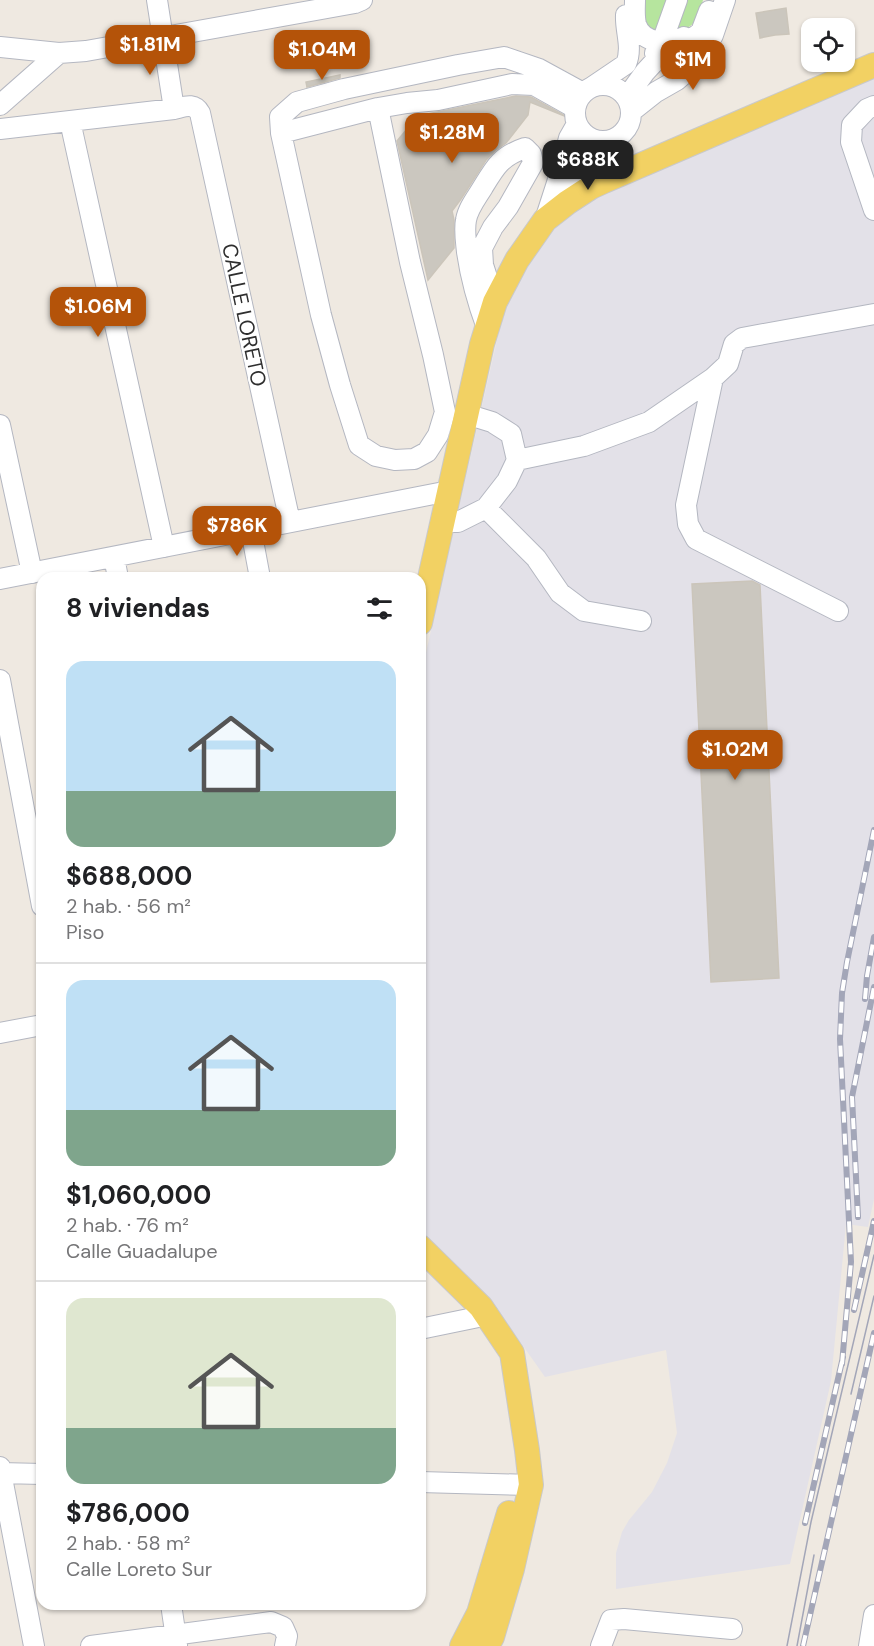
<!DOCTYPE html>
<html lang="es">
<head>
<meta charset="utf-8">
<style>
  :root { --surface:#fff; --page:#f6f6f6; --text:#202124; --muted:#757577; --line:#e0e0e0; --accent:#b45309 }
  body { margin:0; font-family:"DM Sans",sans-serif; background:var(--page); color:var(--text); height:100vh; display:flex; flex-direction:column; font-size:22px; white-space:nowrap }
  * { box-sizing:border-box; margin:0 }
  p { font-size:20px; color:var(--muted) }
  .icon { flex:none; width:33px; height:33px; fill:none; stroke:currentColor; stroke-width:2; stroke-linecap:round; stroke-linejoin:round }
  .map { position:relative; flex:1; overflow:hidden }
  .drawer { position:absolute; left:36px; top:572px; width:390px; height:1038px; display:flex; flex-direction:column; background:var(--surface); border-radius:18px; box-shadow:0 2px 4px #0004 }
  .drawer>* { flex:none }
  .fabs { position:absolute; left:801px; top:18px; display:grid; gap:12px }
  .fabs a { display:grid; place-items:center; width:54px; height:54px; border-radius:12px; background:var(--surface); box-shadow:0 2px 4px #0004; font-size:30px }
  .price { position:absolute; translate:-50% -51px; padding:0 14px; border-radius:12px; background:var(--accent); color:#fff; font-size:20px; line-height:39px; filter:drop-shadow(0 2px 3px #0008) }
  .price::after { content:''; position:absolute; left:50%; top:36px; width:18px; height:14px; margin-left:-9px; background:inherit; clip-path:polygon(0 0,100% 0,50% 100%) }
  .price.on { background:#222; color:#fff }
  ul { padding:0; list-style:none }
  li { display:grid; align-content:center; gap:12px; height:318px; padding:0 30px }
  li+li { border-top:2px solid var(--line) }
  li span { display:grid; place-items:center; height:186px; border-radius:18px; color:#555 }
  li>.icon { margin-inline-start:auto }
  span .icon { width:108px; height:108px; fill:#fffc; stroke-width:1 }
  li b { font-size:26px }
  h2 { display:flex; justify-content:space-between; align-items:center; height:72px; padding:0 30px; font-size:26px }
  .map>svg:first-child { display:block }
  .industrial { fill:#e3e1e8 }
  .green { fill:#b6e59e }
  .building { fill:#cbc7bf; stroke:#cbc5ba; stroke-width:1.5 }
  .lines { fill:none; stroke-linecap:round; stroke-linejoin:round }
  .minor-casing { stroke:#b4b7c1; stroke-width:22 }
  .major-casing { stroke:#c9c9c9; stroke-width:26 }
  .minor { stroke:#fff; stroke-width:20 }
  .major { stroke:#f2d163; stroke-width:24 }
  .tram { stroke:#a3a6b8; stroke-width:1.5 }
  .rail-casing { stroke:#a3a6b8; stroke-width:6 }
  .rail { stroke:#fff; stroke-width:4; stroke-dasharray:11; stroke-linecap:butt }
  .labels { text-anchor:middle; stroke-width:4.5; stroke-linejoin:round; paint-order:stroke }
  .street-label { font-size:21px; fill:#2e2e2e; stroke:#fff }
</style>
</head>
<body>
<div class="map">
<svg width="874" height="1646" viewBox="0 0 874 1646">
  <rect width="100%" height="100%" fill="#efe9e1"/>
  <!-- industrial -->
  <path class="industrial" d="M874,77V1199L868,1227L846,1224L831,1381L790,1564L616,1589V1553L622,1532L629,1520L652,1492L667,1463L677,1433L666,1350L545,1377L490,1299L420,1230V679L503,314L523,269L556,223L597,197Z"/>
  <!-- green -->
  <path class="green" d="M642,0H671L660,34L652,32L644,24Z
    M682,0H703C698,20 694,29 672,33Z"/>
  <!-- building -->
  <path class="building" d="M786,8L789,34L775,35L760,38L756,13Z
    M340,75V78L307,87L306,82Z
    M516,96L531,97L567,117L530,102L528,115L506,143L496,150L486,160L461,199L452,211L454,220V248L428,280L397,141L418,116Z
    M752,581L760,585L779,978L711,982L692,584Z"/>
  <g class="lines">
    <!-- minor casing -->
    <g class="minor-casing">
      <path id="minor" d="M157,0L174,109
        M635,0C635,8 634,16 636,24C642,44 669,45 684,37
        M0,47L59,53L86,51L355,3L362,0
        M655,53L662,42L677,0
        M575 113a28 28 0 1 1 56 0a28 28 0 1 1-56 0Z
        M592,87L626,64C633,47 625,31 626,15
        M627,97L645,72L657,59L689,41L701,32L709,11
        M0,105L59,53
        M874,106L867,109L852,125L851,142L874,210
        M378,108L410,262L433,355L445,412L438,435L427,452L414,459L395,460L376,456L359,445L340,385L321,315L281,133L280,117L297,102L344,89L458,65L504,57L539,69L583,93
        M632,111L656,92L677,80L699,61L713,35L725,0
        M70,121L164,547
        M0,129L174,109C184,107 194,102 200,113L290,522
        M281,133L378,108L407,103L438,100L512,84L534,85L575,108
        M557,203C571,182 588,163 600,141
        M545,220L557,183L569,138L577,124
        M487,328C477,301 471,280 467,252C466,242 464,230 466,220C468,208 477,197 483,187C495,167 501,156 525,148L531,154L533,163L508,207L493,227L482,248L483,265L495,302
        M713,378L686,505L688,524L696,539L838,611
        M0,425L32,573
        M517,460L584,446L649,422L713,378L728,364L734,344L742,338L874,314
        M486,508L536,558L560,593L584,611L641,621
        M442,522H458L486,508L507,481L517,460L511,434L492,422L466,414
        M251,530L260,578
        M114,557L118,578
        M0,579L449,491
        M0,680L42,906
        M0,1033L42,1025
        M420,1329L488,1315
        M0,1467L34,1646
        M0,1473L42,1474
        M420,1482L531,1485
        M171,1604L177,1645
        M91,1646L271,1622L283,1627L287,1636L285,1646
        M601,1646L611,1620L624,1619L732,1629
        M869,1646L874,1615"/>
    </g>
    <!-- major casing -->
    <g class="major-casing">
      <path id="major" d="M420,623L482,344L495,302L517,260L545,220L568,202L591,187L604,181L874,65
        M420,1247L481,1307L512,1353L527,1450L531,1485L512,1569L492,1637L487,1646
        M462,1646L479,1613L509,1513"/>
    </g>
    <!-- minor -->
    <use href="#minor" class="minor"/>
    <!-- major -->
    <use href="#major" class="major"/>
    <!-- tram -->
    <path class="tram" d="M851,1394L874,1296
      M787,1646L811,1522L874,1255
      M797,1646L814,1555"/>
    <!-- rail casing -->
    <g class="rail-casing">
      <path id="rail" d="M865,999L867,976L874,937
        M858,1217L852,1097L874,987
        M854,1310L874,1221
        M842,1364L851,1262L840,1039L842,993L847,962L874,830
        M805,1523L843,1357
        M803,1646L874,1333"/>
    </g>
    <!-- rail -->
    <use href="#rail" class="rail"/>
  </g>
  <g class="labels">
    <!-- street labels -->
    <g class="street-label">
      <text transform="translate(244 315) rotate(78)" y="7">CALLE LORETO</text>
    </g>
  </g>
</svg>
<div class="fabs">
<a><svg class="icon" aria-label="locate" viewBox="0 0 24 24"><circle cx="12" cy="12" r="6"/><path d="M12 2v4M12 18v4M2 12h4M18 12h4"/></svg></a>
</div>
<b class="price" style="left:150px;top:76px">$1.81M</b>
<b class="price" style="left:322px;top:81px">$1.04M</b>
<b class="price" style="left:693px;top:91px">$1M</b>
<b class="price" style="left:452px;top:164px">$1.28M</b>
<b class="price on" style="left:588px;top:191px">$688K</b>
<b class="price" style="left:98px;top:338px">$1.06M</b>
<b class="price" style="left:237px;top:557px">$786K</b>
<b class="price" style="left:735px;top:781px">$1.02M</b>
<section class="drawer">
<h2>8 viviendas<svg class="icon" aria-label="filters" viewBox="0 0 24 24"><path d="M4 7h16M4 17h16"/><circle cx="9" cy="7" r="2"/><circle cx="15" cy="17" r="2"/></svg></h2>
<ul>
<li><span style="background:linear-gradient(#bfe0f5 70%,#7fa58c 0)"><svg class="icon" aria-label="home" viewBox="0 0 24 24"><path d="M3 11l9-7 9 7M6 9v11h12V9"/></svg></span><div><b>$688,000</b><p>2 hab. · 56 m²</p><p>Piso</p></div></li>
<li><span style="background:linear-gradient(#bfe0f5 70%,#7fa58c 0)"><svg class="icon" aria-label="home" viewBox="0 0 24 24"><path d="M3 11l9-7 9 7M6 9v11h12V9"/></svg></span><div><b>$1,060,000</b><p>2 hab. · 76 m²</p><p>Calle Guadalupe</p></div></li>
<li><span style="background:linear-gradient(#dfe7d0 70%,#7fa58c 0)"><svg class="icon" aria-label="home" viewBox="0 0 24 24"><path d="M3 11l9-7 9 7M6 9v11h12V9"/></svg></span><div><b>$786,000</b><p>2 hab. · 58 m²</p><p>Calle Loreto Sur</p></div></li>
</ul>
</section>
</div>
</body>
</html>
